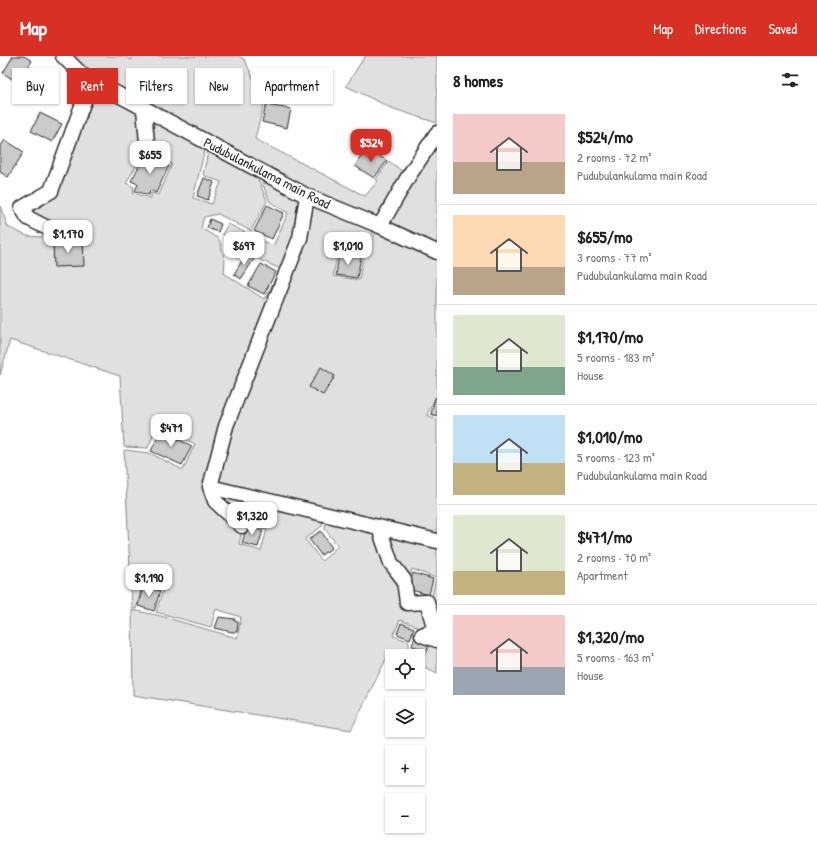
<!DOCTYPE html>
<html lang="en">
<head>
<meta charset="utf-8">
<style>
  :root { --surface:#fff; --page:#f6f6f6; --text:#202124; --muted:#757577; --line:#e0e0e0; --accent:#d93025 }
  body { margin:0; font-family:"Patrick Hand",sans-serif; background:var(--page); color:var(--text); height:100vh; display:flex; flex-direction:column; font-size:15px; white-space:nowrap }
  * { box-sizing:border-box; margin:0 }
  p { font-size:13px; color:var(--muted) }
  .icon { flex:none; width:22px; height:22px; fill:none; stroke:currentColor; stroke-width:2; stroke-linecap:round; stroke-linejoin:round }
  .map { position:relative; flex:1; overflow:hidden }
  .drawer { display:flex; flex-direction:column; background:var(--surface); width:380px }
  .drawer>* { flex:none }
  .top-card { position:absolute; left:12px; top:12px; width:365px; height:36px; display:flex; gap:8px }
  .fabs { position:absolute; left:385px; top:593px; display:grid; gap:8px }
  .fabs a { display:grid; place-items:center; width:40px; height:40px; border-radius:0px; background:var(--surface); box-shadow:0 1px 3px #0004; font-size:20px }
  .price { position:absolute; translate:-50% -34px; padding:0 9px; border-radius:8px; background:#fff; color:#222; font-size:13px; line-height:26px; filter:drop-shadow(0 1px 2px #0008) }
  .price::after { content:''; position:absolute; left:50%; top:24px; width:12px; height:9px; margin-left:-6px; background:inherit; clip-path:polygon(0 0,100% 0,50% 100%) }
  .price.current { background:var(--accent); color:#fff }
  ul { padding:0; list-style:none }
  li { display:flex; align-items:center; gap:12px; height:100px; padding:0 16px }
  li+li { border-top:1px solid var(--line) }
  li span { display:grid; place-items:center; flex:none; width:112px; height:80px; border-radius:0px; color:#555 }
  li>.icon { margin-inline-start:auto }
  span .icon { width:48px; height:48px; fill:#fffc; stroke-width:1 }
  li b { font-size:17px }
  h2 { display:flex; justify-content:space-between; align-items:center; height:48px; padding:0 16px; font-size:17px }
  .chip { padding:0 14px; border-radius:0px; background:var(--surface); box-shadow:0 1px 3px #0004; font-size:14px; line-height:36px }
  .chip.current { background:var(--accent); color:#fff }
  header { display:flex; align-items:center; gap:24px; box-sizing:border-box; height:56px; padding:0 20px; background:var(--accent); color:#fff }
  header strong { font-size:19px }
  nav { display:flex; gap:22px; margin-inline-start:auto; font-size:14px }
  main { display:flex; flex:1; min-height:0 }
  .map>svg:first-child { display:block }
  .green { fill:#e0e0e0; stroke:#868686 }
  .building { fill:#cbcbcb; stroke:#2b2b2b }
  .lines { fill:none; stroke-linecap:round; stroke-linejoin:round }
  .street-casing { stroke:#2b2b2b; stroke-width:17 }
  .street { stroke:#fff; stroke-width:14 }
  .labels { text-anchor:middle; stroke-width:3; stroke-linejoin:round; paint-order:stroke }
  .street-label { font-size:14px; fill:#2b2b2b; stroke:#fff }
</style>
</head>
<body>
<header>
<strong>Map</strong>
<nav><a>Map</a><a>Directions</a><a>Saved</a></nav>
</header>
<main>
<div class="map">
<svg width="437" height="789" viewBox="0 0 437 789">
  <rect width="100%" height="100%" fill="#fff"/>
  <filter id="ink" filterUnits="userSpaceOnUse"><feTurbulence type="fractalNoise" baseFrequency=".025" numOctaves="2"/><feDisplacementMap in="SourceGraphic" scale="8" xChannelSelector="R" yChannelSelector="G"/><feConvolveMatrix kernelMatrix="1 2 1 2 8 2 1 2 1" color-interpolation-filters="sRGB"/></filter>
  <g filter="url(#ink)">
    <!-- green -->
    <path class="green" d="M69,0H124L131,4L133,0H239L245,4L264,47L255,83L365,140L378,125L376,123L389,105L407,119L379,168L327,147L86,17Z
      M365,0H437V67L391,52L346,30Z
      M94,28L142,54L144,97L126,127L134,131L133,137L151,142V137L159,139L172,108L150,98L146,57L206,89L193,142L212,148L221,126L203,119L209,91L256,118L267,145L251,175L218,158L204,161L201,172L219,183L225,204L224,217L264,243L281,213L262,205L247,195L246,190L230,184L222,178L228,168L273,190L288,157L270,146L259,119L304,142L299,181L207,430L243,472L239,488L261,495L267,473L245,468L213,433L323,460L322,470L305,483L322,505L338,490L325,473L326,461L376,474L401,526L404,549H426L433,573L421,575L416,570L400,564L393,580L409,585V592L427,597L432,585L437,587V617L418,608V600H402L390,595L351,674L133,639L132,554L157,559L237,582L241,561L216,553L211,571L156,556L163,534L143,527L136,553L132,552L124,394L150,397L183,414L195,388L157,369L148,392L124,391L120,320L10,284L0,319V150L8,171L27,180L42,181L57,180L26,153L53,137Z
      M437,76V195L382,169Z
      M308,142L376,171L361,199L338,195L333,220L359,224L363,201L378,172L437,200V340H436L427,359L437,363V483L212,430Z
      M381,474L437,487V567L431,544L436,522L412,513L408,526Z"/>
    <!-- building -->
    <path class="building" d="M13,0H24L32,5L18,27L3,17Z
      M266,49L291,53L287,72L262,66Z
      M40,57L62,68L52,86L31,75Z
      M5,84L24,96L8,121L0,116V91Z
      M367,91L387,105L374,122L355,110Z
      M145,99L169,110L156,137L150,134L149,139L135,135L138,128L131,125Z
      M204,122L214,126L208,144L197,140Z
      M267,149L284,157L272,183L254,175Z
      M210,163L221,168L218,176L207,172Z
      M83,184L84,210L54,211L53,185Z
      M231,187L243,192L238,201L227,196Z
      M246,198L254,203L241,223L234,218Z
      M339,198L361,201L357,222L336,219Z
      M261,208L276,216L264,238L248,230Z
      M321,311L335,320L323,339L309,331Z
      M435,342L437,343V360L431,358Z
      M161,375L192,390L182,409L151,395Z
      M247,470L263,474L258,491L242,487Z
      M321,475L332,492L321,499L309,483Z
      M413,517L433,523L429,539L408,533Z
      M143,530L160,535L154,555L138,550Z
      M219,561L235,563L234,565L238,566L237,576H232L215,572Z
      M401,567L414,572L410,583L397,578Z
      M415,579L430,584L427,594L412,590Z"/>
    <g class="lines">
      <!-- street casing -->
      <g class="street-casing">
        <path id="street" d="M63,0L82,19L307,140L380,170L437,196
          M144,53L148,98
          M307,140L300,182L226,370L210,431L437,485
          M380,170L408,121L437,77
          M57,177L28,162L22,152L51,135L82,50L93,25
          M210,431L215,445L242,470
          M379,472L391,507L404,524L407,547L427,546L435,574L422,579L437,584"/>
      </g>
      <!-- street -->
      <use href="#street" class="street"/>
    </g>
  </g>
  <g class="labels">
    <!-- street labels -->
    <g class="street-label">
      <text transform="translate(267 117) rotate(27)" y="5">Pudubulankulama main Road</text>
    </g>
  </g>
</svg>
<div class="fabs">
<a><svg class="icon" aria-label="locate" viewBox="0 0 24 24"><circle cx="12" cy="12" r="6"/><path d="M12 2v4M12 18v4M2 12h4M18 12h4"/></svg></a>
<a><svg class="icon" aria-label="layers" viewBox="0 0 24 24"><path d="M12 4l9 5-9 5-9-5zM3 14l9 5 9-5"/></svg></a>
<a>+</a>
<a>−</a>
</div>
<b class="price current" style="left:371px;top:107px">$524</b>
<b class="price" style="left:150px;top:119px">$655</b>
<b class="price" style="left:68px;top:198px">$1,170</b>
<b class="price" style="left:244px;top:210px">$697</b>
<b class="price" style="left:348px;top:210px">$1,010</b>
<b class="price" style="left:171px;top:392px">$471</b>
<b class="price" style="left:252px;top:480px">$1,320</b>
<b class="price" style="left:149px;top:542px">$1,190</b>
<div class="top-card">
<a class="chip">Buy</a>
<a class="chip current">Rent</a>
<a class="chip">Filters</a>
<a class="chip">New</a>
<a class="chip">Apartment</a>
</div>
</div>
<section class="drawer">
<h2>8 homes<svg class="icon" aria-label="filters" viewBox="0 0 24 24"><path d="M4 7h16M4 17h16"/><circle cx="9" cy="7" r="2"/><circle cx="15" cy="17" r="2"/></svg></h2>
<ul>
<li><span style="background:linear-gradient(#f6c9c9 60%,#b9a48a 0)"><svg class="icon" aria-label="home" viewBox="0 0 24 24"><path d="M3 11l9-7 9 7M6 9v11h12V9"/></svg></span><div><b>$524/mo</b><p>2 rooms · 72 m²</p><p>Pudubulankulama main Road</p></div></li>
<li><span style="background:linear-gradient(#ffd9b3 65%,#b9a48a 0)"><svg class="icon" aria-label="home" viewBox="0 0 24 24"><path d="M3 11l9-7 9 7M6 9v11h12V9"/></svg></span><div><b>$655/mo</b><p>3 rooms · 77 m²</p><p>Pudubulankulama main Road</p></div></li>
<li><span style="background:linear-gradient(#dfe7d0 65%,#7fa58c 0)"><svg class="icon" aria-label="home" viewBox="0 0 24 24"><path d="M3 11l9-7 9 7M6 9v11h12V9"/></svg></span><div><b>$1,170/mo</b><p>5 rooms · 183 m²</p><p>House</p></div></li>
<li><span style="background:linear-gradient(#bfe0f5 60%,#c2b280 0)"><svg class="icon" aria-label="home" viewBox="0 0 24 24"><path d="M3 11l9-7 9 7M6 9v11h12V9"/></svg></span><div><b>$1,010/mo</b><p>5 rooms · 123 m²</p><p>Pudubulankulama main Road</p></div></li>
<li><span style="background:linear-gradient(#dfe7d0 70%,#c2b280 0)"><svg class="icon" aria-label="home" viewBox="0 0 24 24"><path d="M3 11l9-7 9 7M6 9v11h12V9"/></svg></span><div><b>$471/mo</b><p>2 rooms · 70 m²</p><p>Apartment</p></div></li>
<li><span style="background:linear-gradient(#f6c9c9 65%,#9aa5b1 0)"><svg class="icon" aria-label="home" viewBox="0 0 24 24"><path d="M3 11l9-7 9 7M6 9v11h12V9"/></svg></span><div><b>$1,320/mo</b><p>5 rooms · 163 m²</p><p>House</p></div></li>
</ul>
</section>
</main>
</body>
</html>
